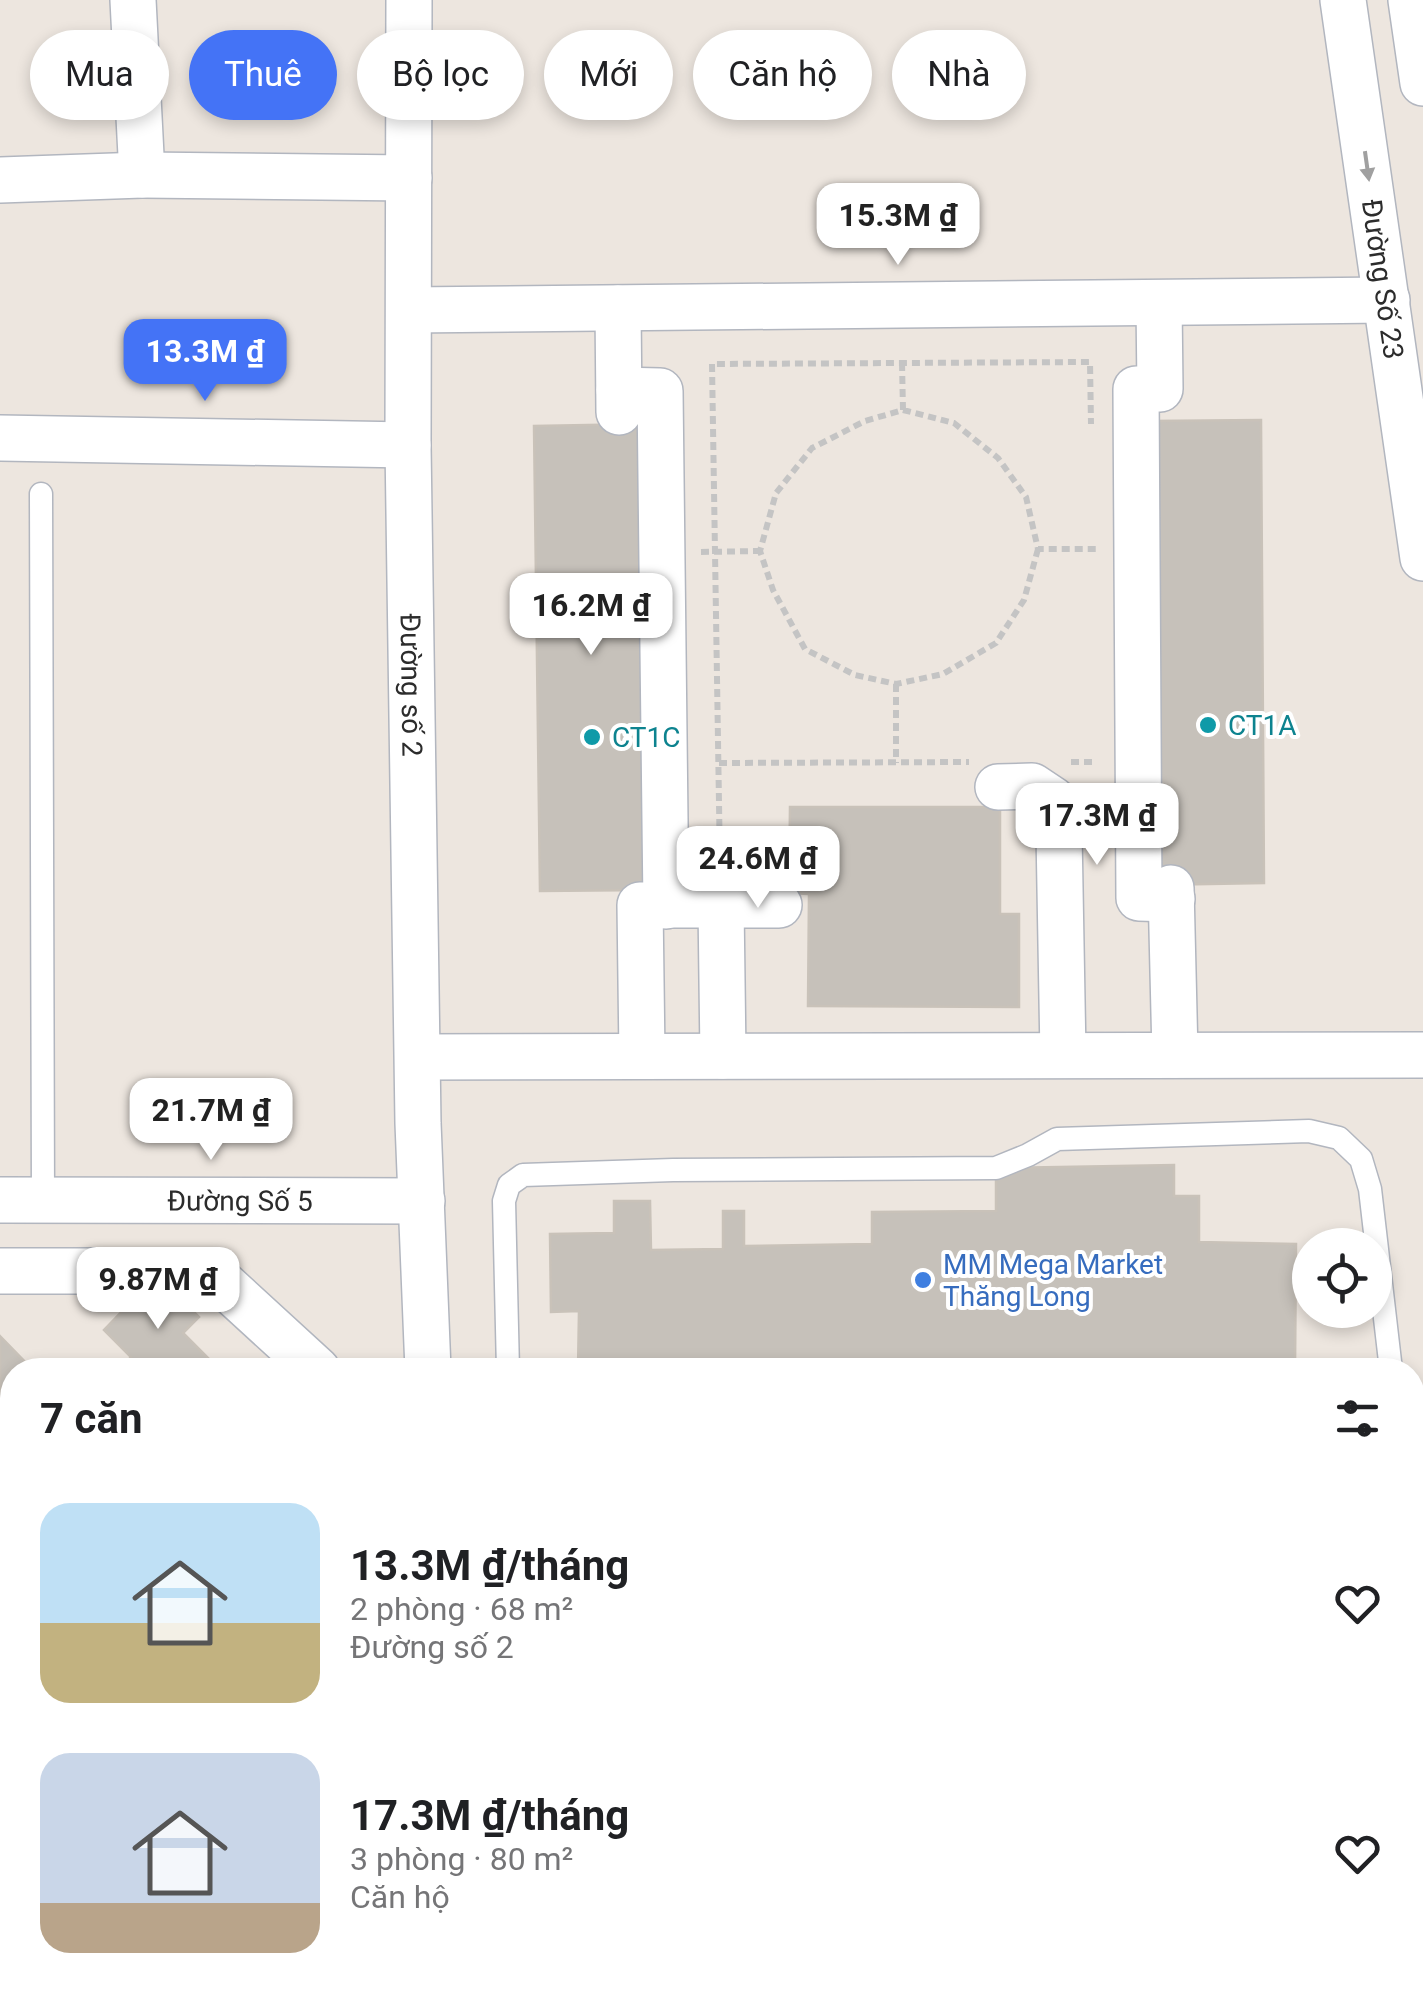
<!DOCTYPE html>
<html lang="vi">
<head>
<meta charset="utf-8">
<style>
  :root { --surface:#fff; --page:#f2f2f2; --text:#202124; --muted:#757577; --accent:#4473f6 }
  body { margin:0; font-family:Roboto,sans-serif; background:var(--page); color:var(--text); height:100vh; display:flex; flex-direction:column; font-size:38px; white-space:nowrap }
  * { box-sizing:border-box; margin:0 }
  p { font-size:32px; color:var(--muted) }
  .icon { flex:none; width:55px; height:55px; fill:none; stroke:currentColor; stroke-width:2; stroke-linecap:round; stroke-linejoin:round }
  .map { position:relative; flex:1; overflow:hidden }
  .panel { position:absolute; left:0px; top:1358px; width:1425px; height:642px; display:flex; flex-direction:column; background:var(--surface); border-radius:40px 40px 0 0; box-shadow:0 5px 15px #0003 }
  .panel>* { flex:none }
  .top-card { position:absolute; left:30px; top:30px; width:1365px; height:90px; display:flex; gap:20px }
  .controls { position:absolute; left:1292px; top:1228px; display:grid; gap:20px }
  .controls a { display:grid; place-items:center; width:100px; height:100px; border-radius:50%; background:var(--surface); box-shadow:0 5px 15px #0003; font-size:50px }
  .price { position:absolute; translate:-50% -85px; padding:0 22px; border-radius:20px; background:#fff; color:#222; font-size:32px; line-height:65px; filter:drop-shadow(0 2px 5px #0008) }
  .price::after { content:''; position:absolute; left:50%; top:60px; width:30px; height:22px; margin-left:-15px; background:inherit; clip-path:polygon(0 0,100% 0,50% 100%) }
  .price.current { background:var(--accent); color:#fff }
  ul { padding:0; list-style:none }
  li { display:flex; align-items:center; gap:30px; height:250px; padding:0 40px }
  li span { display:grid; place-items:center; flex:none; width:280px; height:200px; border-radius:30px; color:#555 }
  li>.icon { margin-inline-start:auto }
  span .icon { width:120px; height:120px; fill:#fffc; stroke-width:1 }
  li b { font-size:42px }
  h2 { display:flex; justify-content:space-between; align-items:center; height:120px; padding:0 40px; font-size:42px }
  .chip { padding:0 35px; border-radius:45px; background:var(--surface); box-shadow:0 5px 15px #0003; font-size:35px; line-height:90px }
  .chip.current { background:var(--accent); color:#fff }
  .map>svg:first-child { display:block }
  .building { fill:#c6c1ba; stroke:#c9c2b9; stroke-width:2.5 }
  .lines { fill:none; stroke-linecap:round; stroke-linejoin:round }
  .lane-casing { stroke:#b2b6bf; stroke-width:25 }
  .street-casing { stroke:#b2b6bf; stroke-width:48 }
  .path { stroke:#c4c4c4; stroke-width:6; stroke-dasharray:8 5; stroke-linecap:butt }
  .lane { stroke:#fff; stroke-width:22 }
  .street { stroke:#fff; stroke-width:45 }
  .oneway { fill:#a0a0a0 }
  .culture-dot { fill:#0f9aa8; stroke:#fff; stroke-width:4 }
  .shop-dot { fill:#3f7fe0; stroke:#fff; stroke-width:4 }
  .labels { text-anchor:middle; stroke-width:8; stroke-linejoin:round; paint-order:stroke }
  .street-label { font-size:28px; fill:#2c2c2c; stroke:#fff }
  .culture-label { font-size:28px; fill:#0d838f; stroke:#fff; text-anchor:start }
  .shop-label { font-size:28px; fill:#366cbe; stroke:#fff; text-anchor:start }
</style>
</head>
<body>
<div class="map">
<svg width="1423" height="1999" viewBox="0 0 1423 1999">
  <rect width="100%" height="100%" fill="#ede6df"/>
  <!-- building -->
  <path class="building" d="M1261,420L1264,883L1155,885L1151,421Z
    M642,424L648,890L540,891L534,426Z
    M790,807H1000V914H1019V1007L808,1006L809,894L789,893Z
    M1174,1165V1196H1199V1242L1296,1244L1295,1370H578L579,1311L551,1312L550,1234L614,1233V1201H650L651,1250L723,1249V1211H744V1246L872,1244V1212L996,1211V1168Z
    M157,1275L199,1317L183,1333L220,1370H119L131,1357L104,1330Z
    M0,1336L33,1370H12V1521L0,1534Z
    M0,1545L12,1557V1569L0,1582Z
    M1412,1669L1423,1743V1999H1403L1401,1988H1412Z
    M12,1868V1900L0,1887V1881Z
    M134,1988H206L195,1999H123Z
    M573,1988H1074L1075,1999H573Z"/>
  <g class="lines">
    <!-- lane casing -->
    <g class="lane-casing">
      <path id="lane" d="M41,494L43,1200
        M508,1370L504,1201L509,1185L523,1175L673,1170L996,1168L1028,1155L1057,1139L1309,1131L1339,1138L1361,1159L1370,1189L1391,1370
        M1412,1545L1423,1608
        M520,1988L521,1999"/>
    </g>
    <!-- street casing -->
    <g class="street-casing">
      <g id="street">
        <path d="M133,0L142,175L409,178"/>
        <path id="s1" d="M409,0L408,445L418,1123L428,1370"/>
        <path id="s2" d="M1343,0L1423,558"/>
        <path d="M1411,0L1423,83"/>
        <path d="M0,180L142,175"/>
        <path d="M1159,303L1160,389H1136L1139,898L1172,899"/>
        <path d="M618,308L619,412"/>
        <path d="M409,310L1387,300"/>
        <path d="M619,390L660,391L666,906"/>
        <path d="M0,438L408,445"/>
        <path d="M998,787L1032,786L1053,800L1059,833L1063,1055"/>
        <path d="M1171,888L1175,1055"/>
        <path d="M721,905H779"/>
        <path d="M642,1056L640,905H721L723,1056"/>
        <path d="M418,1057L1423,1055"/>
        <path id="s3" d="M0,1200L422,1201"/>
        <path d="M0,1271H209L317,1370"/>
        <path d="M450,1988L451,1999"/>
        <path d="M325,1999L336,1988"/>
      </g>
    </g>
    <!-- path -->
    <path class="path" d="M902,363L903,410
      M1038,549L1024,600L996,643L943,674L896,684L855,675L805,649L773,590L760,551L776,493L812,448L865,421L903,410L954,423L998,458L1026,497L1038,549H1098
      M701,552L760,551
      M896,684V763
      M1071,762H1095
      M719,763L969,762
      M720,866L712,364L1090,362L1091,424"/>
    <!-- lane -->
    <use href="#lane" class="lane"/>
    <!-- street -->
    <use href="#street" class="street"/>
  </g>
  <!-- one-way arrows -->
  <defs><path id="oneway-solid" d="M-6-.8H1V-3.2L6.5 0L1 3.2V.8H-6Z" transform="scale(2.5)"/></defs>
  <use class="oneway" href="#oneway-solid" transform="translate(1367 166) rotate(82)"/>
  <!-- markers -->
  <g class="culture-dot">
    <circle cx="1208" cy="725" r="10"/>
    <circle cx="592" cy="737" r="10"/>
  </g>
  <circle class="shop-dot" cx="923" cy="1280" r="10"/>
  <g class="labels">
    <!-- street labels -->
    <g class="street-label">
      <text dy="10" stroke="none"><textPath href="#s2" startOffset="282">Đường Số 23</textPath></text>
      <text dy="10" stroke="none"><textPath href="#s1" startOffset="685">Đường số 2</textPath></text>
      <text dy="10" stroke="none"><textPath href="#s3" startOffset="240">Đường Số 5</textPath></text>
    </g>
    <!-- culture labels -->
    <g class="culture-label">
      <text x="1228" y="735">CT1A</text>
      <text x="612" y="747">CT1C</text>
    </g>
    <!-- shop labels -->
    <g class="shop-label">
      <text x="943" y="1274">MM Mega Market<tspan x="943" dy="32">Thăng Long</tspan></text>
    </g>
  </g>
</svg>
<div class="controls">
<a><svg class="icon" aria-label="locate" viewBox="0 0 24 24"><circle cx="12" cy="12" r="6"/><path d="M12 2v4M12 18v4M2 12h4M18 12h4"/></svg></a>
</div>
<b class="price" style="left:898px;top:268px">15.3M ₫</b>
<b class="price current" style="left:205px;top:404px">13.3M ₫</b>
<b class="price" style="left:591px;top:658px">16.2M ₫</b>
<b class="price" style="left:1097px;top:868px">17.3M ₫</b>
<b class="price" style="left:758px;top:911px">24.6M ₫</b>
<b class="price" style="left:211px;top:1163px">21.7M ₫</b>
<b class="price" style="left:158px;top:1332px">9.87M ₫</b>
<div class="top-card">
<a class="chip">Mua</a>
<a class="chip current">Thuê</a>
<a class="chip">Bộ lọc</a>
<a class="chip">Mới</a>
<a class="chip">Căn hộ</a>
<a class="chip">Nhà</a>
</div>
<section class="panel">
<h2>7 căn<svg class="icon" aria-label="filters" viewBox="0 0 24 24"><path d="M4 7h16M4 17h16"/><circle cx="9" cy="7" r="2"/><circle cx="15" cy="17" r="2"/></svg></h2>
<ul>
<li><span style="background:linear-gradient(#bfe0f5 60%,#c2b280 0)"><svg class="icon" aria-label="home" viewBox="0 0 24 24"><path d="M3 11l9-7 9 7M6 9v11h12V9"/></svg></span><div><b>13.3M ₫/tháng</b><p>2 phòng · 68 m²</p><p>Đường số 2</p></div><svg class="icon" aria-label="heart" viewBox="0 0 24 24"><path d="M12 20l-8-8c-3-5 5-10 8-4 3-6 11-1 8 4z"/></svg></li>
<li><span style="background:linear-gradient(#c9d6e8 75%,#b9a48a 0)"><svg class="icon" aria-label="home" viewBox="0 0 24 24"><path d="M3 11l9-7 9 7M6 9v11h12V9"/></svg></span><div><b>17.3M ₫/tháng</b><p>3 phòng · 80 m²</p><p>Căn hộ</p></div><svg class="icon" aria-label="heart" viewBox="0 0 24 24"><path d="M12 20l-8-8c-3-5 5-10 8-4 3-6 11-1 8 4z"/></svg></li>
</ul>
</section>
</div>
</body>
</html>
